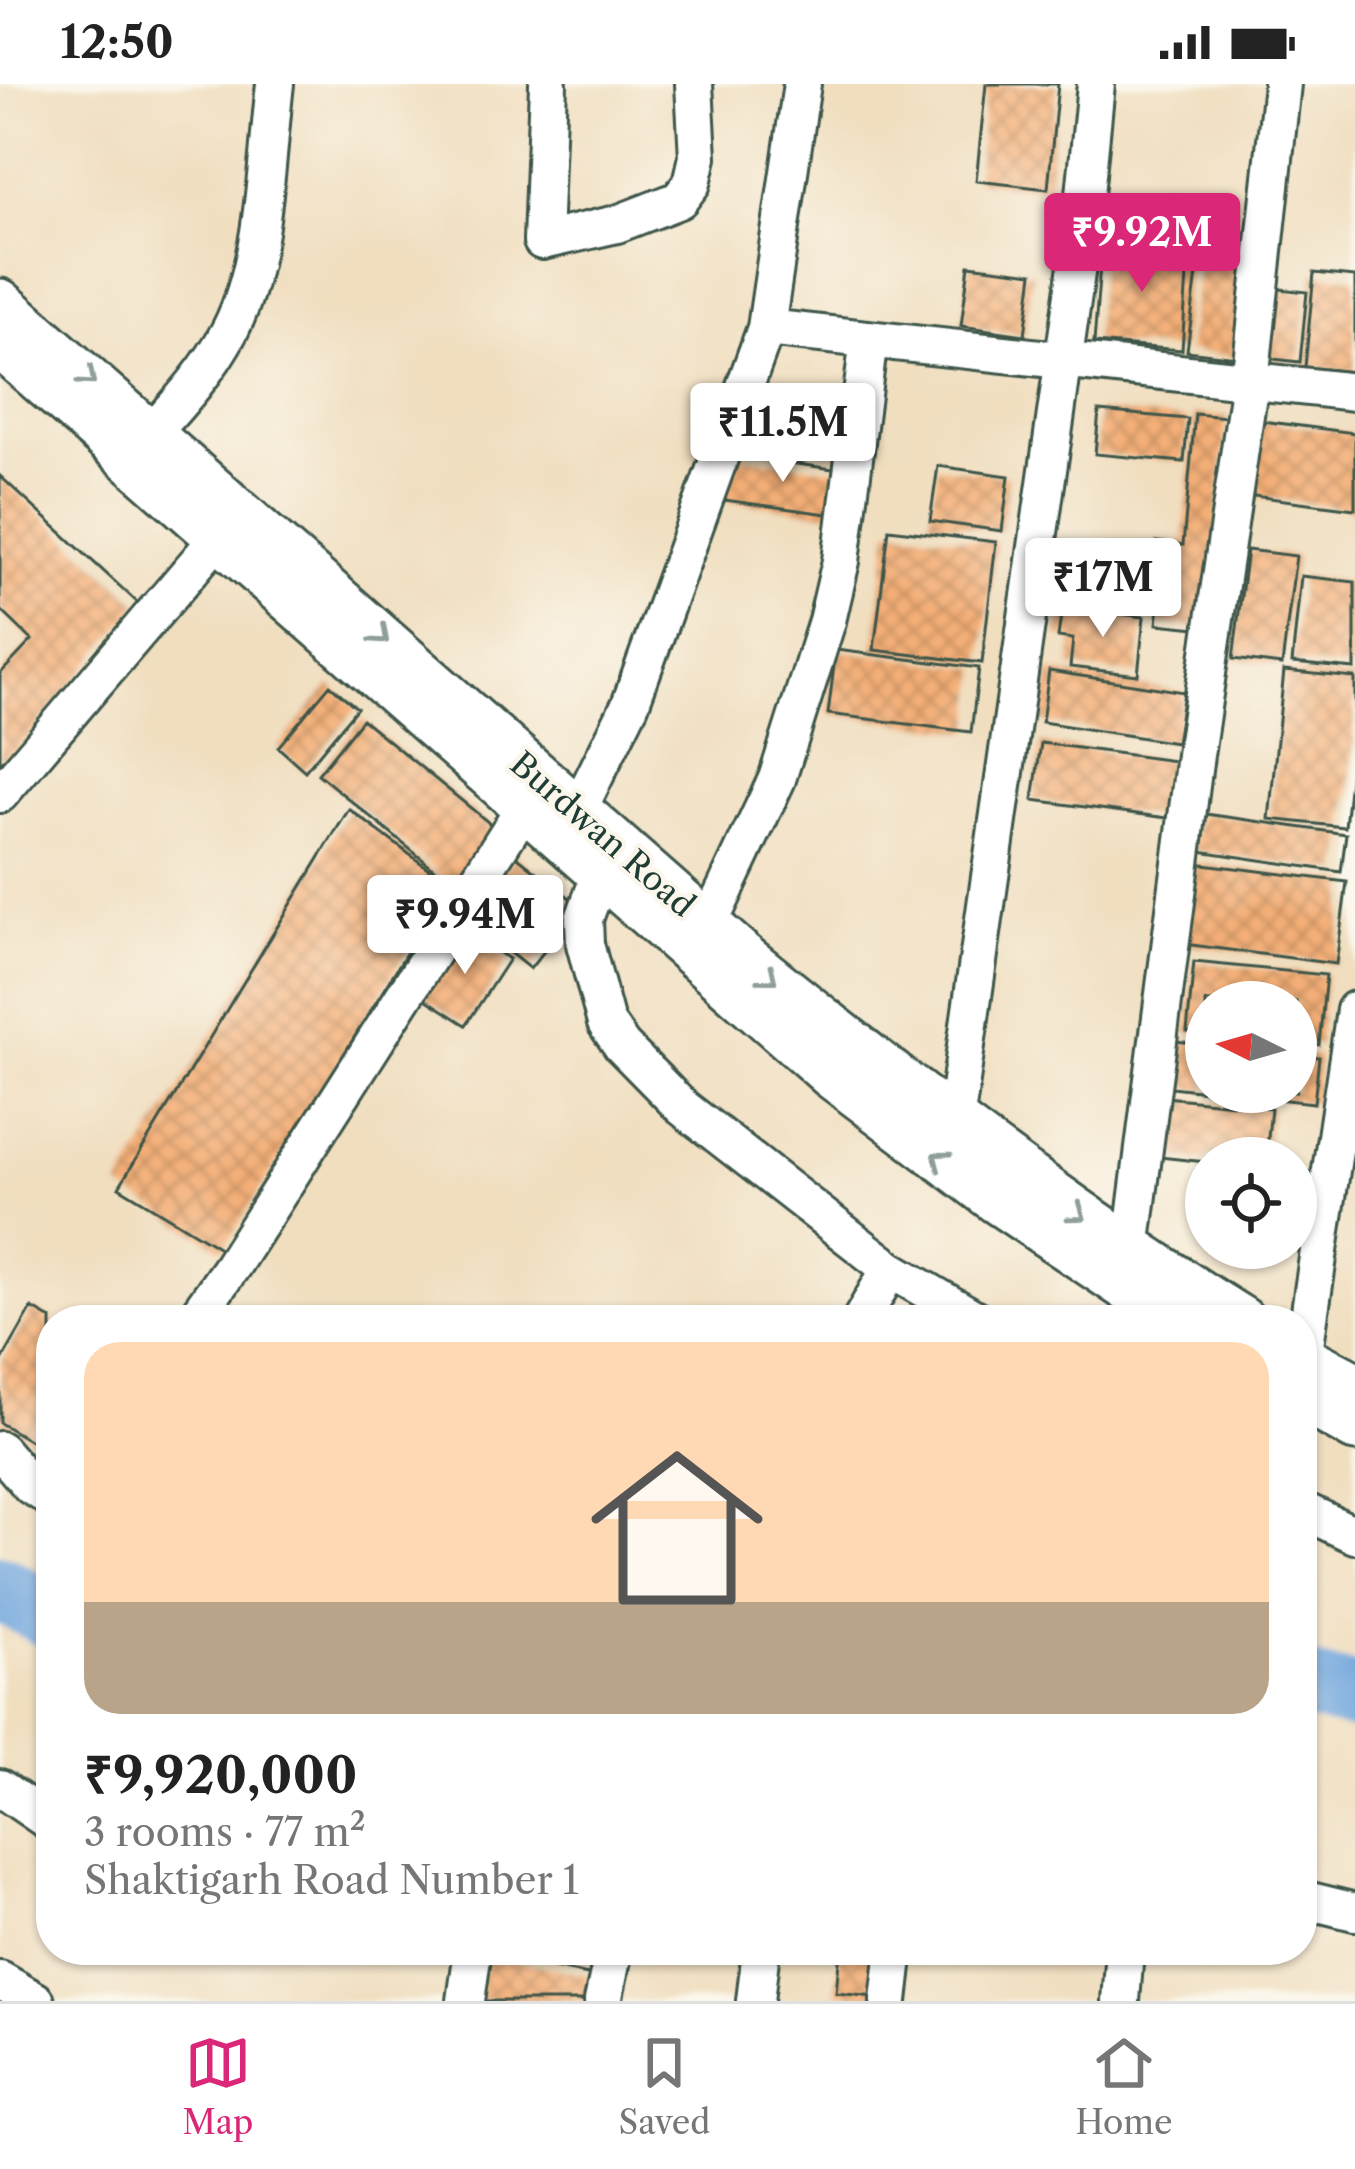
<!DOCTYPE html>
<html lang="en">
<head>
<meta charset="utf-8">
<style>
  :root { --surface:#fff; --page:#f2f2f2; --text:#222; --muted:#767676; --line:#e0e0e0; --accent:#db2777 }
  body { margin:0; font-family:"Libre Caslon Text",serif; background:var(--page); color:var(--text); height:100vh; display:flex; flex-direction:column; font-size:45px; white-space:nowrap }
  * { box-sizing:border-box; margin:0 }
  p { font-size:39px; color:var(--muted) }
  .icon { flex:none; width:66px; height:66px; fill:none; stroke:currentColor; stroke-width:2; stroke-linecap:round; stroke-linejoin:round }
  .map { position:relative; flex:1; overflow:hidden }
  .drawer { position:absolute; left:36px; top:1221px; width:1281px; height:660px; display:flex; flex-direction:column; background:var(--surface); border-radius:48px; box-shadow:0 3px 9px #0004 }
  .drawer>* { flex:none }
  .needle { width:78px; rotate:275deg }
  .controls { position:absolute; left:1185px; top:897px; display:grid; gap:24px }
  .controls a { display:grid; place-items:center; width:132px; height:132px; border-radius:50%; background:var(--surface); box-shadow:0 3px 9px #0004; font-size:60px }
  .price { position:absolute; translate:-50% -102px; padding:0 27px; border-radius:12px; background:#fff; color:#222; font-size:39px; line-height:78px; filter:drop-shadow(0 3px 6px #0008) }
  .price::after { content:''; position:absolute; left:50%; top:72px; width:36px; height:27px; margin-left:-18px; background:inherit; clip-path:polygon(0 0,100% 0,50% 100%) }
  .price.on { background:var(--accent); color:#fff }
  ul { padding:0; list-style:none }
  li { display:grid; align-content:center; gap:24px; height:636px; padding:0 48px }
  li span { display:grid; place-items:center; height:372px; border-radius:36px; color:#555 }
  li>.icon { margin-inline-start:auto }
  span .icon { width:216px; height:216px; fill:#fffc; stroke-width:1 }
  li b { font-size:51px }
  .status { display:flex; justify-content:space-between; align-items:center; height:84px; padding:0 60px; background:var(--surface); direction:ltr }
  .status svg { height:33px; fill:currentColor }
  .dock { display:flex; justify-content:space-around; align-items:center; height:168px; border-top:3px solid var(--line); background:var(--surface); font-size:33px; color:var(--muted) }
  .dock a { display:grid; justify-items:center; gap:6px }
  .dock .on { color:var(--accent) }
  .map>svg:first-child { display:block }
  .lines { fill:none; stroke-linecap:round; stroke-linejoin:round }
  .river { stroke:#6fa6dd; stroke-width:66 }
  .building { fill:url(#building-cross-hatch) }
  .minor-casing { stroke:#3e5549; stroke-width:42 }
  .major-casing { stroke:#3e5549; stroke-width:51 }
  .minor { stroke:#fff; stroke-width:36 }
  .major { stroke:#fff; stroke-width:45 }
  .oneway { stroke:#8f9e9a }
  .labels { text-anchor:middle; stroke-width:9; stroke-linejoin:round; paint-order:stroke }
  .street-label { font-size:33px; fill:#1f3d34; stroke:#fbf7ec }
</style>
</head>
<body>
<div class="status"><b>12:50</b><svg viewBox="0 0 49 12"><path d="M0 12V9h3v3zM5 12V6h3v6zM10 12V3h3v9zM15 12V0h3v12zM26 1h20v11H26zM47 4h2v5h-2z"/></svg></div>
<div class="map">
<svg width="1355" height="1917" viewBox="0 0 1355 1917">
  <defs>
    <pattern id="building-cross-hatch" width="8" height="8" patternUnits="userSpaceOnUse" patternTransform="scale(3)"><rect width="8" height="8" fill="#f4af77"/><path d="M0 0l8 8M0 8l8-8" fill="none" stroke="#c59062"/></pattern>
  </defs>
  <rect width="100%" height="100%" fill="#fbf7ec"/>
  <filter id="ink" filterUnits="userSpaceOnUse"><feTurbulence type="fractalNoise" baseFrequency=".00833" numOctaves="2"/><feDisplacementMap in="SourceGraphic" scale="24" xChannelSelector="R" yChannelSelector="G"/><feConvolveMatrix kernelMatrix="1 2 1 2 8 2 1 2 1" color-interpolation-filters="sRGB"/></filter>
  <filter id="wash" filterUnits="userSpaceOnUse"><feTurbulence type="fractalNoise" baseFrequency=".004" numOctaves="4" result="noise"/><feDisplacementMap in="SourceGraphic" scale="48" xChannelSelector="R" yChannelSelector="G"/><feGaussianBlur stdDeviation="2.7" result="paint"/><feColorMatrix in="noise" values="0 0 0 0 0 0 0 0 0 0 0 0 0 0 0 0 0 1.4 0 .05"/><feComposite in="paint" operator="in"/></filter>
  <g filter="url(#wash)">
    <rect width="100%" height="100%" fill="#f0debf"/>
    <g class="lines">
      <!-- river -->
      <path class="river" d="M0,1504L51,1532
        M1302,1602L1355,1613"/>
    </g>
    <g id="blocks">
      <!-- building -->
      <path class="building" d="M986,0H1058L1048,105L976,97Z
        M1203,143L1254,149L1237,273L1187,267Z
        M1102,155L1189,162L1182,266L1094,259Z
        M969,181L1033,189L1025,251L961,242Z
        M1314,189L1355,193V288L1305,283Z
        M1271,204L1307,208L1300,278L1264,274Z
        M1099,327L1188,335L1184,378L1095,370Z
        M1195,330L1227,333L1207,545L1157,540L1159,522L1151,521L1157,458L1183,461Z
        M1254,336L1355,349V425L1245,411Z
        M723,370L848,387L842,432L717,415Z
        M938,382L1009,392L1002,447L930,437Z
        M0,392L139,520L0,687V590L32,556L0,525Z
        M889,445L996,458L982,579L874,566Z
        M1247,466L1296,472L1282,581L1233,575Z
        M1301,492L1355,498V585L1292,579Z
        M1062,523L1144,533L1138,591L1070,583L1073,555L1058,553Z
        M836,566L979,584L971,648L828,630Z
        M1049,587L1184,608L1176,659L1042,638Z
        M1284,587L1355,594V648L1345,743L1269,735Z
        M330,601L357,624L305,687L278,663Z
        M362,635L500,748L456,803L318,690Z
        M1041,659L1182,678L1175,735L1033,716Z
        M349,725L449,800L223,1166L119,1103Z
        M1199,729L1346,750L1341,788L1193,766Z
        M514,770L580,822L530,885L465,833Z
        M1195,779L1347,798L1336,880L1184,860Z
        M463,845L509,875L466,941L421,912Z
        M1194,878L1326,891L1319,961L1296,959V918H1206V950L1187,948Z
        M1176,957L1206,961V1007L1171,1003Z
        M1296,971L1319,973L1314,1019L1241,1011L1242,1008H1296Z
        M1156,1012L1271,1024L1266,1074H1206V1078L1150,1072Z
        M32,1224L51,1235V1369L0,1339V1280Z
        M503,1866H602L601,1879L503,1869Z
        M840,1866H889L884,1914L836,1909Z
        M479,1869L598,1893L593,1917H469Z"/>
    </g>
  </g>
  <g filter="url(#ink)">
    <use href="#blocks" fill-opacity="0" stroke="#3e5549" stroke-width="3"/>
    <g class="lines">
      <!-- minor casing -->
      <g class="minor-casing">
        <path id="minor" d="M548,0L542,157L617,140L679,116L692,99L698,73L694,0
          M766,244L1355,308
          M151,350C180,318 210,285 230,246C265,178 266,76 275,0
          M0,710L219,453
          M577,728L630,621L766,244L802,0
          M600,791L584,835L585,860L606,939L622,962L682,1023L890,1185L977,1236
          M708,842L777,695L827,537L841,477L869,255
          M955,1039L1080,161L1096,0
          M1131,1165L1195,671L1250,297L1282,0
          M194,1236L232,1182L524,724
          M861,1236L890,1185
          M1303,1274L1355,926
          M0,1366L31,1402L51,1414
          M1302,1426L1355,1451
          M0,1704L51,1739
          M1302,1815L1355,1828
          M0,1896L36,1917
          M466,1917L473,1866
          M603,1917L614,1866
          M755,1917L761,1866
          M889,1917L895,1866
          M1121,1917L1125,1866"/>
      </g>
      <!-- major casing -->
      <g class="major-casing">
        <path id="major" d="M0,218L741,870C902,1000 1066,1127 1242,1236
          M0,261L832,992L996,1116L1175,1236
          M1302,1273L1355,1301
          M1302,1314L1355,1344"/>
      </g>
      <!-- minor -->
      <use href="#minor" class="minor"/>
      <!-- major -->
      <use href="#major" class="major"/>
    </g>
    <!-- one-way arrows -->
    <defs><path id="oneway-chevron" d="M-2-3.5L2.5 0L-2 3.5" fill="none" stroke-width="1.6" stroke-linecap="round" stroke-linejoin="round" transform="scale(3)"/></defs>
    <g class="oneway">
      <use href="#oneway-chevron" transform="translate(88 294) rotate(41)"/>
      <use href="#oneway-chevron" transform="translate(381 552) rotate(42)"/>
      <use href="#oneway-chevron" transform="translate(769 893) rotate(39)"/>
      <use href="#oneway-chevron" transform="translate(940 1075) rotate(-143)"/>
      <use href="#oneway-chevron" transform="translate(1078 1130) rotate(36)"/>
    </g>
  </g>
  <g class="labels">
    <!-- street labels -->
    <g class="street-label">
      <text transform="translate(603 750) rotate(41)" y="12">Burdwan Road</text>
    </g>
  </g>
</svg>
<div class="controls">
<a><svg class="needle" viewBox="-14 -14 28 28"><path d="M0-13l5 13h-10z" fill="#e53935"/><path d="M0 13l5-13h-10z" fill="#767676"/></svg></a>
<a><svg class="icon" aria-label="locate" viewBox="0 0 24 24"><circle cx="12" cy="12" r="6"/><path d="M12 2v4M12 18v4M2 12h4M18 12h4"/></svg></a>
</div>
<b class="price on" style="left:1142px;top:211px">₹9.92M</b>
<b class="price" style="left:783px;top:401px">₹11.5M</b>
<b class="price" style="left:1103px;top:556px">₹17M</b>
<b class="price" style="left:465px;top:893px">₹9.94M</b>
<section class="drawer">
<ul>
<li><span style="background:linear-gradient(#ffd9b3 70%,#b9a48a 0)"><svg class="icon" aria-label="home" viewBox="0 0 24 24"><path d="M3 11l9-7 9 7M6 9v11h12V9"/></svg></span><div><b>₹9,920,000</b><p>3 rooms · 77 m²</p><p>Shaktigarh Road Number 1</p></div></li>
</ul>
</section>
</div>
<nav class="dock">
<a class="on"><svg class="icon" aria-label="map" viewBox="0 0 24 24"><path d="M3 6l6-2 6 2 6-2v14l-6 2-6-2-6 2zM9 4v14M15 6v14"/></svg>Map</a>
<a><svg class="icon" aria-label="saved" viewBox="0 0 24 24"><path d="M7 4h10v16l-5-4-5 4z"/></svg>Saved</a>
<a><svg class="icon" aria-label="home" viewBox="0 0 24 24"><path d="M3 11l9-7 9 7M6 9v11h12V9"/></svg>Home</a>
</nav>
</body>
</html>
